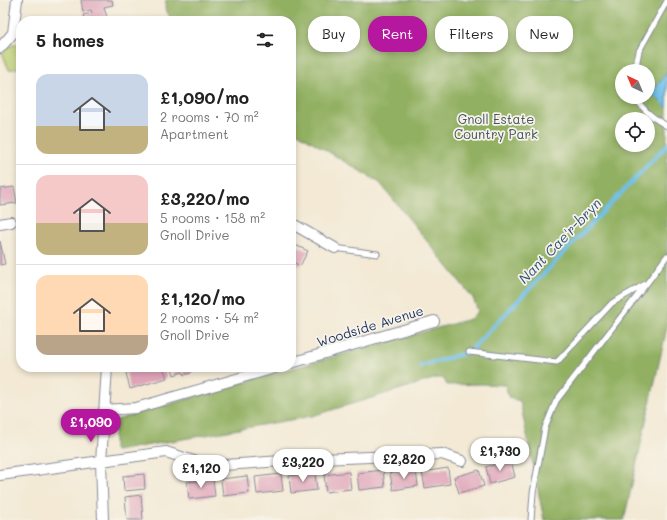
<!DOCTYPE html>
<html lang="en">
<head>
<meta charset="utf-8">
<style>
  :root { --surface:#fff; --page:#f6f6f6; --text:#222; --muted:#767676; --line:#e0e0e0; --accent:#b5179e }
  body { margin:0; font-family:Mali,sans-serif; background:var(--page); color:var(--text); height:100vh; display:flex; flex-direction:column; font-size:15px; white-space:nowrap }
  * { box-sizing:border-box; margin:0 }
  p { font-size:13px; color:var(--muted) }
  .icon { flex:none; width:22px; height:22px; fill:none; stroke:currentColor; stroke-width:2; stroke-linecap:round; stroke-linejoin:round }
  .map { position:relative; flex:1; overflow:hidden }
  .details { position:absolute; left:16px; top:16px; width:280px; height:356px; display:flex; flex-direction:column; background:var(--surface); border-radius:16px; box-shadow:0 2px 6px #0003 }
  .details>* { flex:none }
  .banner { position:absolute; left:308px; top:16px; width:299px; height:36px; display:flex; gap:8px }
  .needle { width:26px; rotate:316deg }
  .fabs { position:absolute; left:615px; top:64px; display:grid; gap:8px }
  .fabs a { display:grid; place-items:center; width:40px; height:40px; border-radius:50%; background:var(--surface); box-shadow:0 2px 6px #0003; font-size:20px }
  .price { position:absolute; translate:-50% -34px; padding:0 9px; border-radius:14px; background:#fff; color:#222; font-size:13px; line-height:26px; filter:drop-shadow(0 1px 2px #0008) }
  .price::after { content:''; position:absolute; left:50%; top:24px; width:12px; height:9px; margin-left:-6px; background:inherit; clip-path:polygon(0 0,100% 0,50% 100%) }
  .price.selected { background:var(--accent); color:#fff }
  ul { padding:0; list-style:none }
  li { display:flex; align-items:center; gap:12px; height:100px; padding:0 20px }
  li+li { border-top:1px solid var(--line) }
  li span { display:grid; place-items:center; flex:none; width:112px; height:80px; border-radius:12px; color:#555 }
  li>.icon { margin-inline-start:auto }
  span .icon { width:48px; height:48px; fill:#fffc; stroke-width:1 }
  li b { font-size:17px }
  h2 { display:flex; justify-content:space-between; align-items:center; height:48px; padding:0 20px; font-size:17px }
  .chip { padding:0 14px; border-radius:16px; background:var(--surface); box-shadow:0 2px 6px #0003; font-size:14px; line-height:36px }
  .chip.selected { background:var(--accent); color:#fff }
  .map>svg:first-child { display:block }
  .green { fill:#b9cd70; stroke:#6a7e67 }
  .forest { fill:#92b062; stroke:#567060; fill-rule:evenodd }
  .water { fill:#6ebfe9; stroke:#4477a4 }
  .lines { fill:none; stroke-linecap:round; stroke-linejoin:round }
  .stream { stroke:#6ebfe9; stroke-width:4 }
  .building { fill:#e0a4b9 }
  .lane-casing { stroke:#878c99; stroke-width:7 }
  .street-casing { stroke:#878c99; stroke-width:12 }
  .lane { stroke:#fff; stroke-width:5 }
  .street { stroke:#fff; stroke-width:10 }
  .labels { text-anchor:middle; stroke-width:3.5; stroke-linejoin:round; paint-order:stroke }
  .park-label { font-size:13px; fill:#425662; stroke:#f7f3e8 }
  .street-label { font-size:13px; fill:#1b2f5e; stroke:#f7f3e8 }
  .water-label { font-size:14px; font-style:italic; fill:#305381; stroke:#f7f3e8 }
</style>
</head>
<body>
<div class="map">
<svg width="667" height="520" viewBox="0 0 667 520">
  <rect width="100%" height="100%" fill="#f7f3e8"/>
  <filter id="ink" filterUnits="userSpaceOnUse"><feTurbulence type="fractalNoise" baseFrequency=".025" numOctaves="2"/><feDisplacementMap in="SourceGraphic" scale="8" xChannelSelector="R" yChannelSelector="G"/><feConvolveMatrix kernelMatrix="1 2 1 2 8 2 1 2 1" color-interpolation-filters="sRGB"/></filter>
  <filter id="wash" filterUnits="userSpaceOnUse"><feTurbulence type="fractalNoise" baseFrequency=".012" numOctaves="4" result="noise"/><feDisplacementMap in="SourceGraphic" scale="16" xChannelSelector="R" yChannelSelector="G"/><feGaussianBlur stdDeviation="0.9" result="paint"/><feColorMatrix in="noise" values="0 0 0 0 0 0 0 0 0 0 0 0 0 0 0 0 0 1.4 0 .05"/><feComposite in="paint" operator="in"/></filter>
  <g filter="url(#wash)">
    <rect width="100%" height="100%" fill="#f3e9d4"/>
    <!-- green -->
    <path class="green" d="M21,42V67L9,70L2,53L8,47Z"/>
    <!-- forest -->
    <path class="forest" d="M166,0H667V327L624,520H544L520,401L509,398L505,385L482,384L447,385L443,378H437L312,416L116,451L114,450V421L116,420L279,372L470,319L478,311L473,298L380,183L291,129V21H172L165,8ZM622,71H648V97H622ZM622,119H648V145H622Z"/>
    <!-- water -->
    <path class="water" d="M667,72V108L652,93Z"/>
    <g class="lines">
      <!-- stream -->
      <path class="stream" d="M420,366L469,352L667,145"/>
    </g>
    <g id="blocks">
      <!-- building -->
      <path class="building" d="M81,0H112L113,5L104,7L108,21H85L83,15L92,13L91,10L83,12Z
        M14,187L17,203L0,205V189Z
        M0,241L5,264L0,265Z
        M291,243L308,251L300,266L291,261Z
        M147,367H163L167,378L130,389L126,373Z
        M172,367H211L201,370V368L190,371L191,373L184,375L183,372L174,375Z
        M511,460L515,477L490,484L486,467Z
        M448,468L450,484L425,488L422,472Z
        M383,470L385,487L359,490L357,473Z
        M416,470L418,486L393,490L390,473Z
        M479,470L484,486L459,493L454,477Z
        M349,472L351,489L326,492L324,475Z
        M315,473L317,490L291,493L289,476Z
        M144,474L145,489L124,491L123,476Z
        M281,474L283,491L257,494L255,477Z
        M247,476L249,493L223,496L221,479Z
        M213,479L215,496L189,499L187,482Z
        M141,495L143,520H127L125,497Z"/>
    </g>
  </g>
  <g filter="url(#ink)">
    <use href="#blocks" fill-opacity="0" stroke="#878c99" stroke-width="1"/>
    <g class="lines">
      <!-- lane casing -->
      <g class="lane-casing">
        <path id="lane" d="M635,71L639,51L667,1
          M635,97C644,111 653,118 667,126
          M335,248L377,254
          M469,352L557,362L612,303L647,283L667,256
          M531,520L533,493L545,428L556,401L647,283"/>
      </g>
      <!-- street casing -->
      <g class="street-casing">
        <path id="street" d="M0,48L13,33L17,0
          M291,223L335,248
          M0,224L11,222
          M291,363L434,321
          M104,410L136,408L278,367
          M0,475L166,452L209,466L296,460L442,454L462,461
          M103,520L101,462L107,367"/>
      </g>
      <!-- lane -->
      <use href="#lane" class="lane"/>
      <!-- street -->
      <use href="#street" class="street"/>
    </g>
  </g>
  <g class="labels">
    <!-- park labels -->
    <g class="park-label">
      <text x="496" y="124">Gnoll Estate<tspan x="496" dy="15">Country Park</tspan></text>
    </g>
    <!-- street labels -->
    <g class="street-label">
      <text transform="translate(370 326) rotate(-17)" y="5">Woodside Avenue</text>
    </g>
    <!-- water labels -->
    <g class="water-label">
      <text transform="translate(560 241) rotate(-46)" y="5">Nant Cae'r-bryn</text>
    </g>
  </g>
</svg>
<div class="fabs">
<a><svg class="needle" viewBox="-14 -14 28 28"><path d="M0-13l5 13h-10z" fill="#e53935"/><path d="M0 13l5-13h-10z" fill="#767676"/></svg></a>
<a><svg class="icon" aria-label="locate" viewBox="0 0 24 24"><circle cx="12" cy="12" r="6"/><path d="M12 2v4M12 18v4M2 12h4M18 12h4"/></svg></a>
</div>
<b class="price selected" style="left:91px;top:443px">£1,090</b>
<b class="price" style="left:500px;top:472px">£1,730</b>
<b class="price" style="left:404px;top:480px">£2,820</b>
<b class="price" style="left:303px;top:483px">£3,220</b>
<b class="price" style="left:201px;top:489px">£1,120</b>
<div class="banner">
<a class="chip">Buy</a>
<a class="chip selected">Rent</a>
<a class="chip">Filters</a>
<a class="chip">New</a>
</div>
<section class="details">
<h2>5 homes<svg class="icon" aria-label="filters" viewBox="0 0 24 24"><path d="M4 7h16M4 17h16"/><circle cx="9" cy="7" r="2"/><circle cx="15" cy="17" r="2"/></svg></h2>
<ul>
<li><span style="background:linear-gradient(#c9d6e8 65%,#c2b280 0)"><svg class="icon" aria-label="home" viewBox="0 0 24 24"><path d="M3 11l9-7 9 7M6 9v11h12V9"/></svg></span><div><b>£1,090/mo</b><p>2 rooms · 70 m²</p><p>Apartment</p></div></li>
<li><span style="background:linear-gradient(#f6c9c9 60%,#c2b280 0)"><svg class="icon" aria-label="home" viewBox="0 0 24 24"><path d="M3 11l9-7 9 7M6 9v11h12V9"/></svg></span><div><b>£3,220/mo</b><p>5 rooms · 158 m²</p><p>Gnoll Drive</p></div></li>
<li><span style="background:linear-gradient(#ffd9b3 75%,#b9a48a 0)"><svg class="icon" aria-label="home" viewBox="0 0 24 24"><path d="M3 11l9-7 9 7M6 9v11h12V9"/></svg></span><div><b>£1,120/mo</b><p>2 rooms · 54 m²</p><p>Gnoll Drive</p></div></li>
</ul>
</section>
</div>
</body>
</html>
